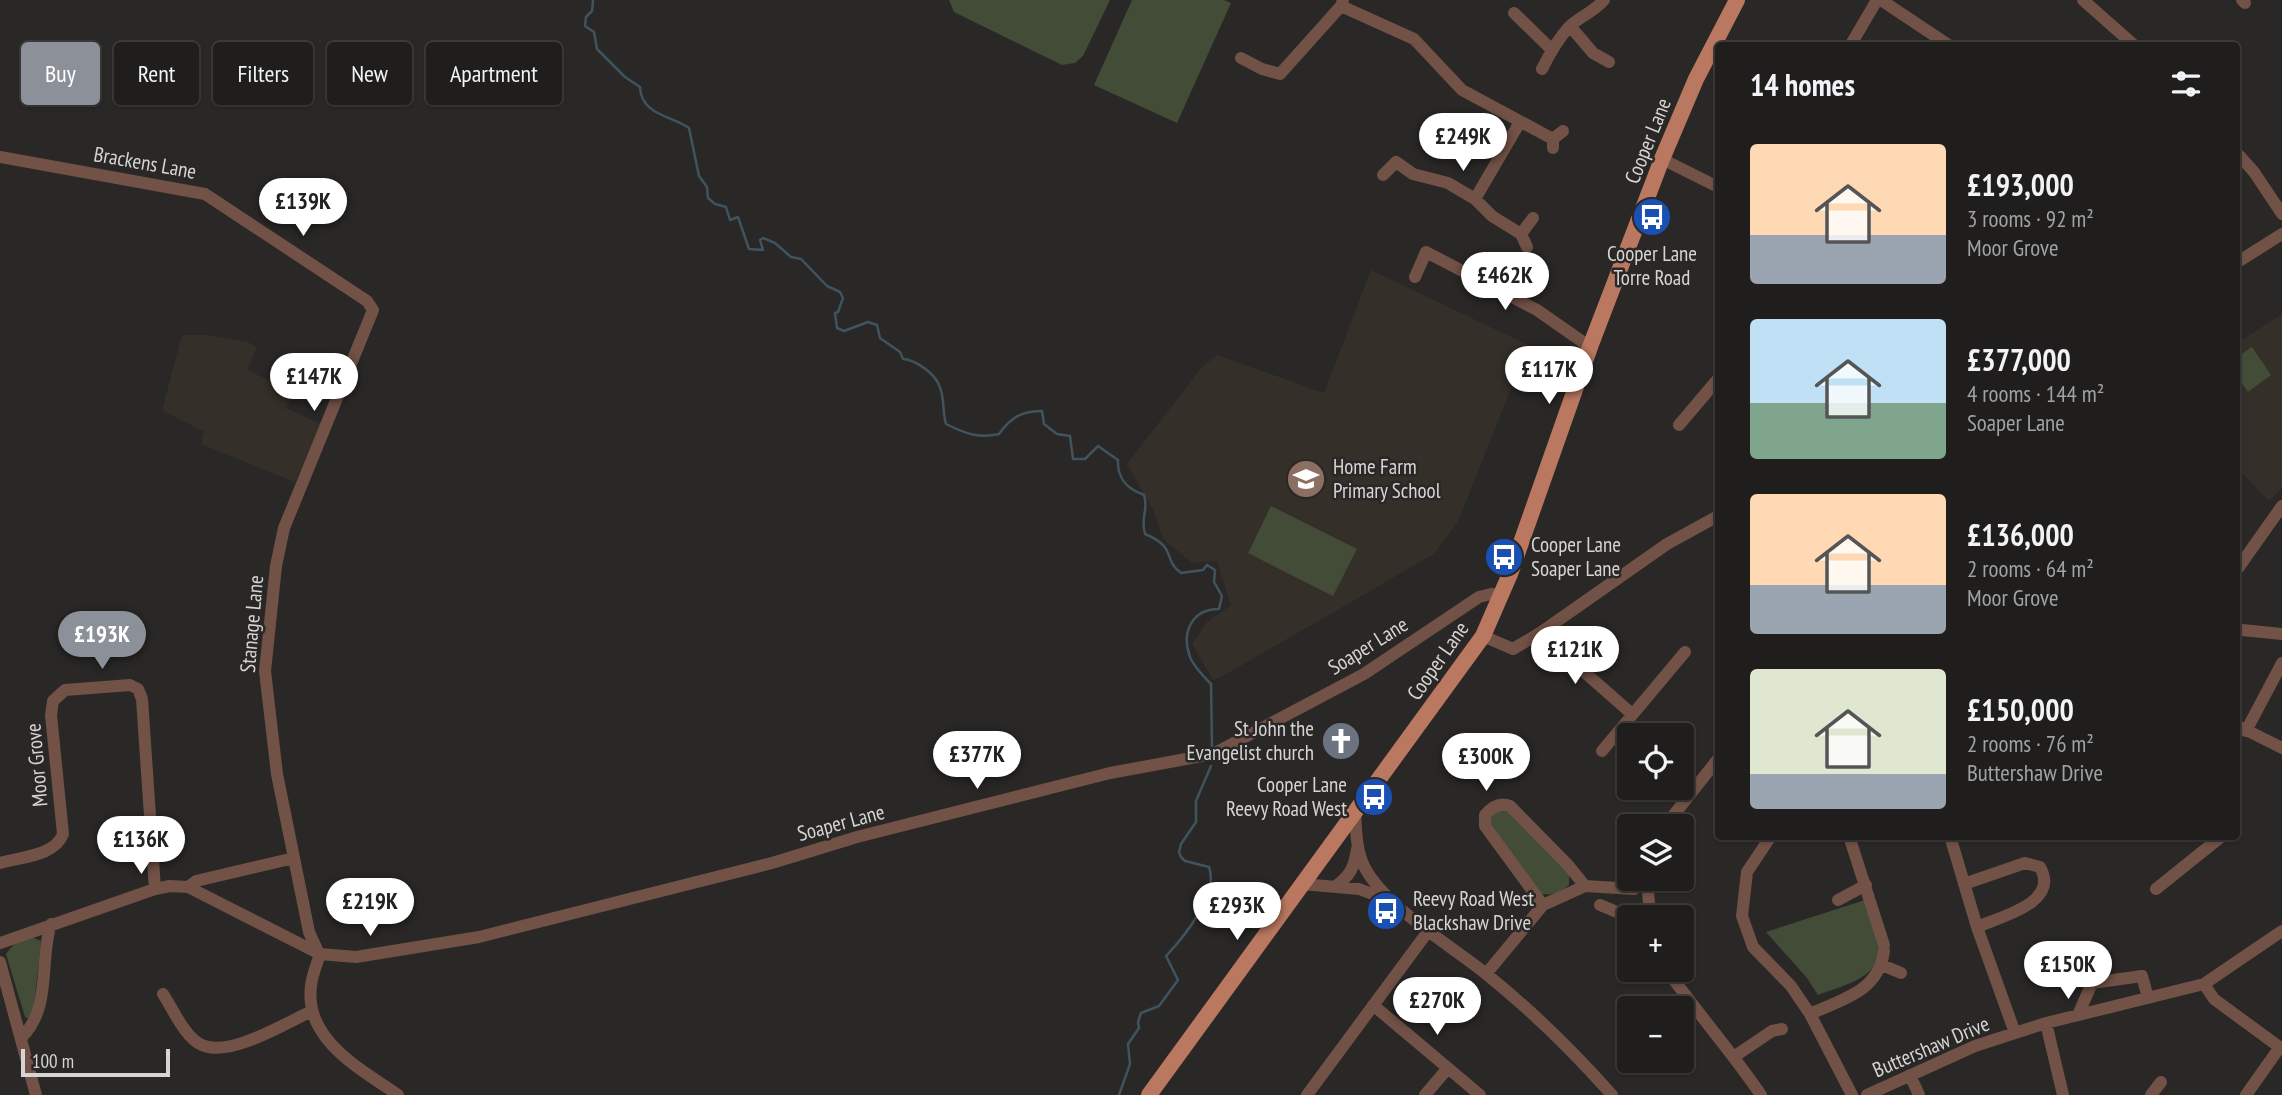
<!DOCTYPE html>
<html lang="en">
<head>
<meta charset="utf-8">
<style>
  :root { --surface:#1f1e1c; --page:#272725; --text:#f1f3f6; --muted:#a1a2a3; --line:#3c3c3b; --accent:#8c9099 }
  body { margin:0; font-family:"PT Sans Narrow",sans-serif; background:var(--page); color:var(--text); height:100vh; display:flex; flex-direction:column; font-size:26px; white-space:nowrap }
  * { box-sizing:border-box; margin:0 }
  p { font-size:23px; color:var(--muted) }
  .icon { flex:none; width:38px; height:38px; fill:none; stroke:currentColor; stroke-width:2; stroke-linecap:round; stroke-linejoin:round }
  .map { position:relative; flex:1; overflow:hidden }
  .panel { position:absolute; left:1715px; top:42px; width:525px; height:798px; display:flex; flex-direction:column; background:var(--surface); border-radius:7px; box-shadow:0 2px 5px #0004,0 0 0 2px var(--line) }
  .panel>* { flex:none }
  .banner { position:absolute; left:21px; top:42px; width:665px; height:63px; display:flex; gap:14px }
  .buttons { position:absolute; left:1617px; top:723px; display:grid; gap:14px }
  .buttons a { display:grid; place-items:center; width:77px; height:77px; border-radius:7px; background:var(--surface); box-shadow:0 2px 5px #0004,0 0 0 2px var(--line); font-size:35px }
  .scale { position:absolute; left:21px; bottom:18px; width:149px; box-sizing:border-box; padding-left:7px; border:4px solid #d6d5d4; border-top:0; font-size:19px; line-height:24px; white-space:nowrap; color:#d6d5d4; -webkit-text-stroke:5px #292826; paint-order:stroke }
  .price { position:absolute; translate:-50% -60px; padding:0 16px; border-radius:24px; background:#fff; color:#222; font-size:23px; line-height:46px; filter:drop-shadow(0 2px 4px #0008) }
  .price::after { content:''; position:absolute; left:50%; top:42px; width:21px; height:16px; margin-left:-10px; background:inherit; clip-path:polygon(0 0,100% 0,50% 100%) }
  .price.selected { background:var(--accent); color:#fff }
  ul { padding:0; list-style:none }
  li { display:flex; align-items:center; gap:21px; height:175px; padding:0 35px }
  li span { display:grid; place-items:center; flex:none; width:196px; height:140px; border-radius:7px; color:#555 }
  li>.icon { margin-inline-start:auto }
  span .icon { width:84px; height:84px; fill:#fffc; stroke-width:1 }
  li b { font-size:30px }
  h2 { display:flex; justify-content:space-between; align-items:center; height:84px; padding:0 35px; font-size:30px }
  .chip { padding:0 24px; border-radius:7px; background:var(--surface); box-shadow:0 2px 5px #0004,0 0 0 2px var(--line); font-size:24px; line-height:63px }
  .chip.selected { background:var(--accent); color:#fff }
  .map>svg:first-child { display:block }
  .built { fill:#342f28 }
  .green { fill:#424c36 }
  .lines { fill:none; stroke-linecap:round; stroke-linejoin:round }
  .stream { stroke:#40535e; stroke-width:2.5 }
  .minor { stroke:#725146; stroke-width:12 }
  .major { stroke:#bb7860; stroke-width:16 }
  .labels { text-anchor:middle; stroke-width:5; stroke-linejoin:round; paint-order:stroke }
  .street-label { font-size:21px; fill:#d6d5d4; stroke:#292826 }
  .poi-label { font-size:21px; fill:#d6d5d4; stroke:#292826; text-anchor:start }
</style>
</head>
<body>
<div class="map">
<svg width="2282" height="1095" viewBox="0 0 2282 1095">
  <rect width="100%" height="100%" fill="#292826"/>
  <!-- built -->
  <path class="built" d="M1371,270L1528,345L1459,520L1434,554L1225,675L1213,680L1192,644L1207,622L1231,605L1217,561L1192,563L1163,539L1154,512L1127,464L1202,367L1217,355L1324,393Z
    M2282,314V488L2269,501L2237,468V343Z
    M182,335H205L246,341L257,347L247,370L295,392L286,408L321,424L295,482L201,444L204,432L162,410Z"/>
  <!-- green -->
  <path class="green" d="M949,0H1110L1083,56L1075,63L1062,65L954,12Z
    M1132,0H1224L1231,3L1177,123L1094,85Z
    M2252,347L2271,375L2248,392L2237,376V357Z
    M1271,506L1357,549L1333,596L1248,553Z
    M1505,808L1569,873V885C1559,892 1552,897 1540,893L1491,827L1488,818L1492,812Z
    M1865,900C1869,912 1879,935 1879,948C1880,979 1840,986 1818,995L1807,978L1766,932Z
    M32,937L41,941L33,1017L29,1019L25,1017L6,954L14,944Z"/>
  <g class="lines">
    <!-- stream -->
    <path class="stream" d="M593,0L592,11L586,17L585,26L594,32L597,49L625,77L640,87C641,115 672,116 689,128L699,176L707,187L708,198L715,204L726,207L730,220L738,217L749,249L763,250L760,240L763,238L775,243L791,257L801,259L827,286L840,292L843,298L838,312L835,313L837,328L844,331L868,322L877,325L880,338L900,352L903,359C916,360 934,373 939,385C945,397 942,411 946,424C964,433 979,439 999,434C1011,417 1022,411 1042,411L1044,424L1057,434L1070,436L1073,459H1085L1098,446L1118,460C1117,479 1127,489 1144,495C1149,511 1140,516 1145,534C1178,548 1162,559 1181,573L1203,570L1207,565L1215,570L1214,582L1222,596L1219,609C1192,609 1181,632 1190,657C1194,667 1204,677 1211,684L1212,748
      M1119,1095L1130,1064L1128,1044L1139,1028L1138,1022L1141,1013L1159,1006L1178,980L1166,956C1184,937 1219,894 1209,867L1185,861L1181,857L1179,852L1181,844L1196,822V801L1211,766"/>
    <!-- minor -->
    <path class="minor" d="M1881,0L1950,46
      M2083,0L2135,46
      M2242,0L2245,3
      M1341,6L1414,39L1462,90L1553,139
      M1514,13L1552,50
      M1570,26L1593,53L1609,62
      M1850,46L1877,0
      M1241,58L1262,69L1280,74L1341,6L1343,0
      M1542,69C1549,55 1558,39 1569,27C1579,17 1594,12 1604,0
      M1553,148V139L1563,131
      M2236,152L2254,172L2282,214
      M0,157L205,194L367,301L373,310L284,528L276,566L265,671L277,774L309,932L319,954
      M1662,159L1718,187
      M1383,175L1396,162L1413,174L1448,183L1475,199L1492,216L1521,234L1527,247
      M1475,199L1520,122
      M1521,234L1533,218
      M2236,263L2282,234
      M1415,277L1426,252L1537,310L1590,347
      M1679,425L1718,379
      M2236,571L2282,506
      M2242,630L2282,634
      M1540,633L1632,714
      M1483,636L1513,649L1540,633L1667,544L1718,516
      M2236,725L2282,748
      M2246,731L2282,663
      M1602,751L1685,652
      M1355,811C1356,830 1356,851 1365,868C1386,907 1450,945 1485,973C1531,1010 1573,1051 1612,1095
      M1665,826L1718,759
      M1771,836L1747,872L1742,916L1753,947L1791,986L1810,1014L1852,1095
      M1849,836L1884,945
      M1950,836L1977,927L2015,1033
      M0,863C21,857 55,856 63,834L51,715L53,701L65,690L130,685L138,689L142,699L155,889
      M1647,878L1650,917
      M1302,884L1359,889L1391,901
      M1964,884L2025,863L2040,867C2060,903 2002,916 1977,927
      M1336,886C1351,875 1354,867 1357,849
      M188,887L320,954L356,957L479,937L772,863L857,837L1110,773L1213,754L1364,674L1479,597L1491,594L1501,596
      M2156,889L2222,836
      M1838,900L1866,885
      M1543,905L1485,826V815C1492,807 1500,802 1510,806L1568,865L1585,886
      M1600,905L1629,917
      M0,943L155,889L170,886L188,887L196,881L294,858
      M320,954C317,964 312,975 311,986C304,1040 361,1069 398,1095
      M0,962L36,1095
      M1882,965L1901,973
      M1667,970C1697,1013 1732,1052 1761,1095
      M1486,974L1543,905L1585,886L1634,889
      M2204,984L2214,999L2282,1049
      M163,994C173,1009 185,1038 202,1045C230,1058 285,1023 312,1011
      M1373,1005L1480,1095
      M1810,1014C1843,999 1879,991 1884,951
      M2078,1015L2092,983L2142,976L2148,998
      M2046,1023L2063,1095
      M22,1037C52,1007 39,961 51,924
      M1735,1056L1772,1031L1782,1029
      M1910,1075L1919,1095
      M1307,1095L1429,930
      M1425,1095L1448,1068
      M1867,1095L1975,1046L2046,1023L2204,984L2282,931
      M2151,1095L2161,1082
      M2246,1095L2280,1047"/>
    <!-- major -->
    <path class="major" d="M1149,1095L1483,636L1510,574L1590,347L1662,159L1696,79L1737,0"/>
  </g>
  <!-- icons -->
  <defs>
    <g id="bus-disc" transform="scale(2.0125)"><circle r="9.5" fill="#1a4fb4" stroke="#292826"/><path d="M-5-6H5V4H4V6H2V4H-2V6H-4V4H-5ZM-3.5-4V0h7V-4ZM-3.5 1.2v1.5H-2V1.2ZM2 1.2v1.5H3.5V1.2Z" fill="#fff"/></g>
    <g id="school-disc" transform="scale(2.0125)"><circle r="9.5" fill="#8d6e63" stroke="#292826"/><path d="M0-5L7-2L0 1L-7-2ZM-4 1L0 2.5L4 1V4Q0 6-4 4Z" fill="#fff"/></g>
    <g id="church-disc" transform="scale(2.0125)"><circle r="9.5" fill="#6b7280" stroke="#292826"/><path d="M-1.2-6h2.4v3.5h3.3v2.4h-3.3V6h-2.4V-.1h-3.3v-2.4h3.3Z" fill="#fff"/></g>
  </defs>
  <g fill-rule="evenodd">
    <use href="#bus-disc" x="1652" y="217"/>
    <use href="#school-disc" x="1306" y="479"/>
    <use href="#bus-disc" x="1504" y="557"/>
    <use href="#church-disc" x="1341" y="741"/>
    <use href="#bus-disc" x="1374" y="797"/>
    <use href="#bus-disc" x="1386" y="911"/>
  </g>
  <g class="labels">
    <!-- street labels -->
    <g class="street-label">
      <text transform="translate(1648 141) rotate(-68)" y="7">Cooper Lane</text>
      <text transform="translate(145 163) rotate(10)" y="7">Brackens Lane</text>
      <text transform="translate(252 624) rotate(-85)" y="7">Stanage Lane</text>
      <text transform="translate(1368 646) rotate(-32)" y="7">Soaper Lane</text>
      <text transform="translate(1438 661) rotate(-55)" y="7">Cooper Lane</text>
      <text transform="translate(37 765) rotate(-95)" y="7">Moor Grove</text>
      <text transform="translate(841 823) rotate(-15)" y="7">Soaper Lane</text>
      <text transform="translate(1931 1047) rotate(-23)" y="7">Buttershaw Drive</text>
    </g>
    <!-- poi labels -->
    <g class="poi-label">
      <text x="1652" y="261" text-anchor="middle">Cooper Lane<tspan x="1652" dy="24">Torre Road</tspan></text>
      <text x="1333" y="474">Home Farm<tspan x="1333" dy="24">Primary School</tspan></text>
      <text x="1531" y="552">Cooper Lane<tspan x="1531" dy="24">Soaper Lane</tspan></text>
      <text x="1314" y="736" text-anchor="end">St John the<tspan x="1314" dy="24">Evangelist church</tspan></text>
      <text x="1347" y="792" text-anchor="end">Cooper Lane<tspan x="1347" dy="24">Reevy Road West</tspan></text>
      <text x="1413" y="906">Reevy Road West<tspan x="1413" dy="24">Blackshaw Drive</tspan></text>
    </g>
  </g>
</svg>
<div class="buttons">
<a><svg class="icon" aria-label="locate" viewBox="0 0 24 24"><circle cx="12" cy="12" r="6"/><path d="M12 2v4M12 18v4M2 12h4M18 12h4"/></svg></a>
<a><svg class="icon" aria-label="layers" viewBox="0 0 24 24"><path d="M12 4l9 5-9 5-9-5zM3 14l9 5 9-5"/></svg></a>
<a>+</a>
<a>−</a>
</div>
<div class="scale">100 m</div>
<b class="price" style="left:1463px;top:173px">£249K</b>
<b class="price" style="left:303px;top:238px">£139K</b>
<b class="price" style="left:1505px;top:312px">£462K</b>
<b class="price" style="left:1549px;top:406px">£117K</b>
<b class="price" style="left:314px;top:413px">£147K</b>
<b class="price selected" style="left:102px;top:671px">£193K</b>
<b class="price" style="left:1575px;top:686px">£121K</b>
<b class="price" style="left:977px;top:791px">£377K</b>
<b class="price" style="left:1486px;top:793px">£300K</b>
<b class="price" style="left:141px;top:876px">£136K</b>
<b class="price" style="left:370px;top:938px">£219K</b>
<b class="price" style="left:1237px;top:942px">£293K</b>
<b class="price" style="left:2068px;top:1001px">£150K</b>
<b class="price" style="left:1437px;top:1037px">£270K</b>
<div class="banner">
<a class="chip selected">Buy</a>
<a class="chip">Rent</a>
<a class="chip">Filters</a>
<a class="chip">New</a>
<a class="chip">Apartment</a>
</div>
<section class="panel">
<h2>14 homes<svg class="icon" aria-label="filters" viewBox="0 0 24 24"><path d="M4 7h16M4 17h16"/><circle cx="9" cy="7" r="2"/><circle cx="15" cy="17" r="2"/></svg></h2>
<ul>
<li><span style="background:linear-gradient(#ffd9b3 65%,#9aa5b1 0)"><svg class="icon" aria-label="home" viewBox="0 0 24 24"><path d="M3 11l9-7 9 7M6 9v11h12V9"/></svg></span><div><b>£193,000</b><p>3 rooms · 92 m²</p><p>Moor Grove</p></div></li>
<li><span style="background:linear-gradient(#bfe0f5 60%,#7fa58c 0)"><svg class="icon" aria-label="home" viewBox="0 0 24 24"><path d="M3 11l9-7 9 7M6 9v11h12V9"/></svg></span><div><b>£377,000</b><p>4 rooms · 144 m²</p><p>Soaper Lane</p></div></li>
<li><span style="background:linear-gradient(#ffd9b3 65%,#9aa5b1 0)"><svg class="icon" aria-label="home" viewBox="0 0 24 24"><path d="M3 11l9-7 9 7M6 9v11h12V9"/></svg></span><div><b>£136,000</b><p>2 rooms · 64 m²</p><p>Moor Grove</p></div></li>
<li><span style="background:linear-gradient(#dfe7d0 75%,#9aa5b1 0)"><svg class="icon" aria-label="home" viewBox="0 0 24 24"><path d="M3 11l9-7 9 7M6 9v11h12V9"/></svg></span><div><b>£150,000</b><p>2 rooms · 76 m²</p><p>Buttershaw Drive</p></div></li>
</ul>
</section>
</div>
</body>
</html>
